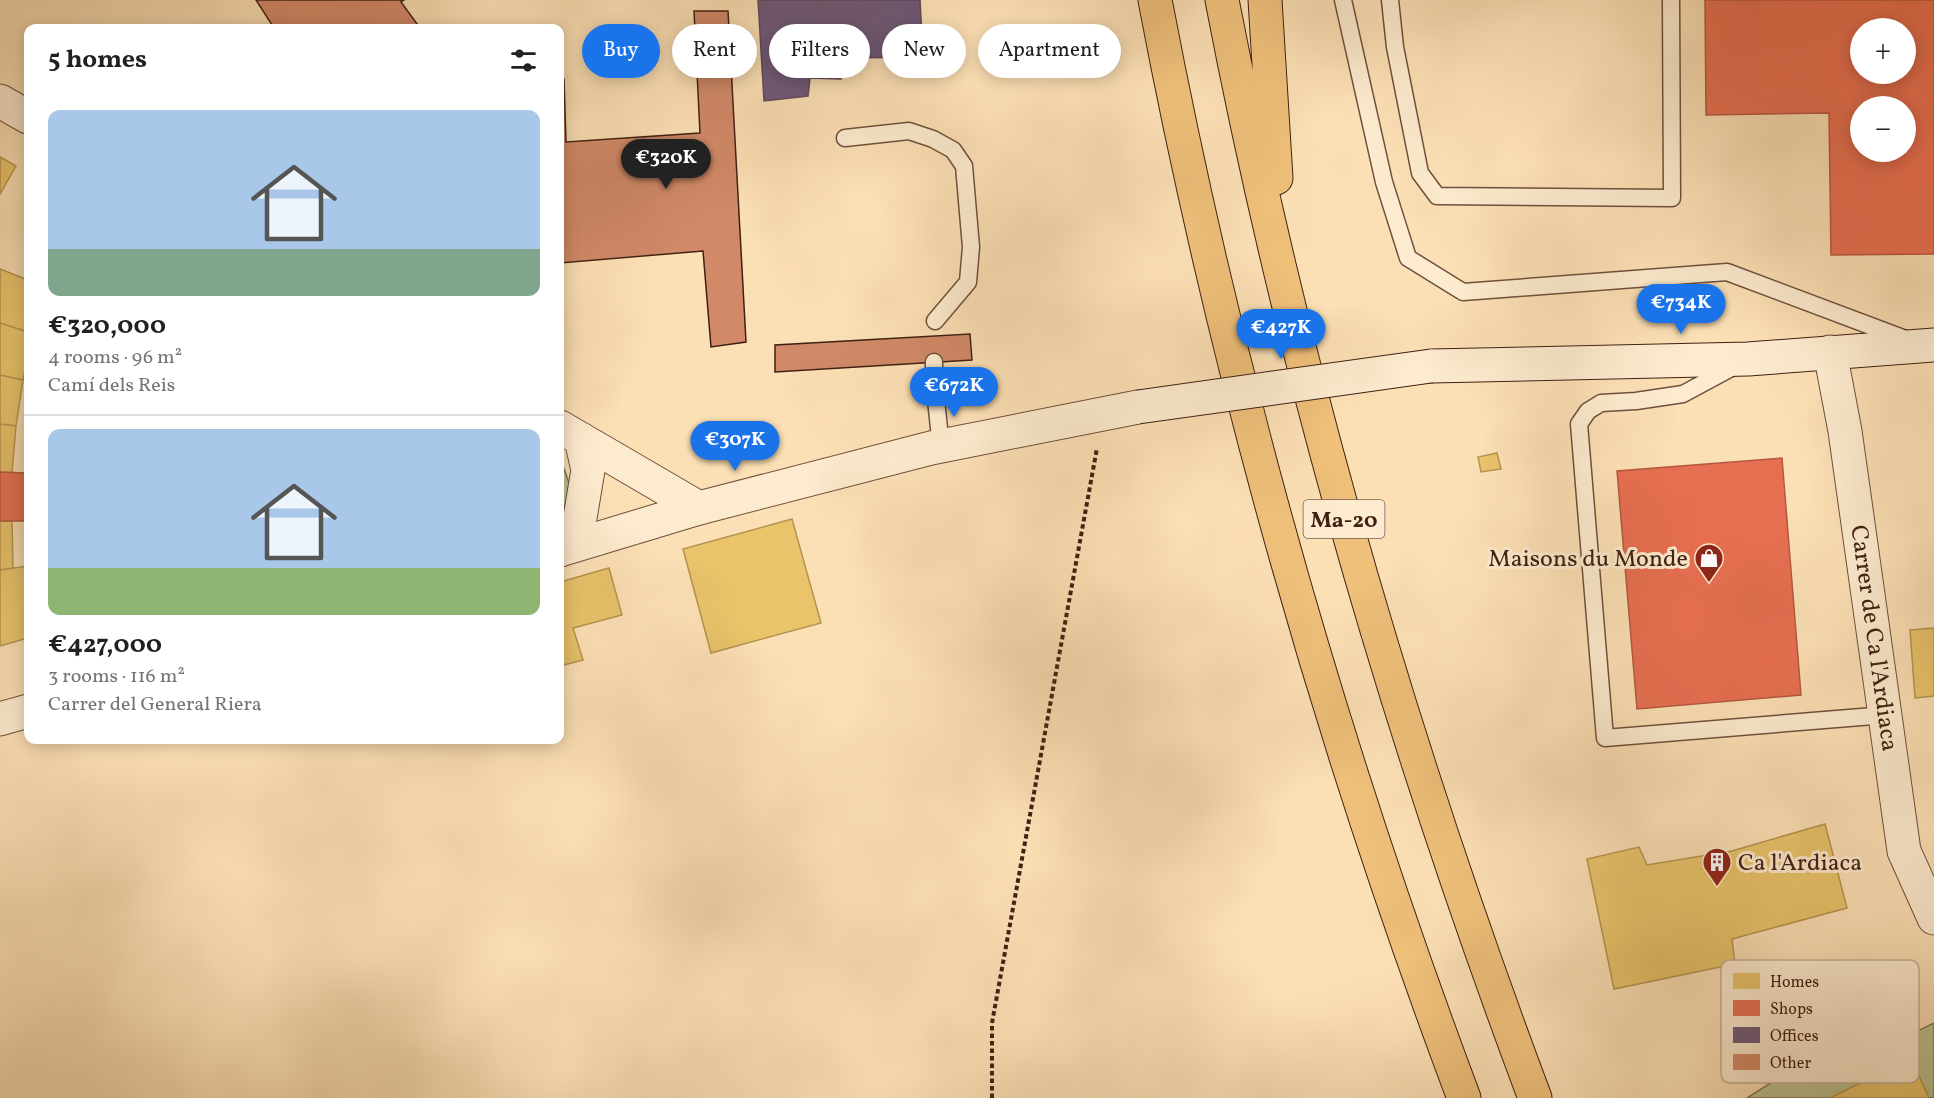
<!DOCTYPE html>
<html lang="en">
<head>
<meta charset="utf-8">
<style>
  :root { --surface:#fff; --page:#f6f6f6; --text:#202124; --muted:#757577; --line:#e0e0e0; --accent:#1a73e8 }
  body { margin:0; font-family:Vollkorn,serif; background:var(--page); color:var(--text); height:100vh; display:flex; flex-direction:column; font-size:22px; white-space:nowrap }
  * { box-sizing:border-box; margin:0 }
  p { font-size:20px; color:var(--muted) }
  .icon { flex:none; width:33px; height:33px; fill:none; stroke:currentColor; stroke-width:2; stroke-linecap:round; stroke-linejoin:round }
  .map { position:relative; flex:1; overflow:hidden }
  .details { position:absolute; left:24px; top:24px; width:540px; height:720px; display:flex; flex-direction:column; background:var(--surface); border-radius:12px; box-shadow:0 3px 15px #0003 }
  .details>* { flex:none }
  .guide { position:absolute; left:582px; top:24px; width:570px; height:54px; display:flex; gap:12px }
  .controls { position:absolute; left:1850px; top:18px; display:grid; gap:12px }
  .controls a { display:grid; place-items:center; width:66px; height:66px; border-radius:50%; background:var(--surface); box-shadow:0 3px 15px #0003; font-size:30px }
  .price { position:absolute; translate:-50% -51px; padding:0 14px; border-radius:21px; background:var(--accent); color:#fff; font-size:20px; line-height:39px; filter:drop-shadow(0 2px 3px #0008) }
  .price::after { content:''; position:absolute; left:50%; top:36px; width:18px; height:14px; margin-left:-9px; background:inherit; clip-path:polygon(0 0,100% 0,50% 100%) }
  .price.selected { background:#222; color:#fff }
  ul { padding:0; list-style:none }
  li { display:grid; align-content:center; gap:12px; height:318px; padding:0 24px }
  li+li { border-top:2px solid var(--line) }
  li span { display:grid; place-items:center; height:186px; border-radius:12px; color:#555 }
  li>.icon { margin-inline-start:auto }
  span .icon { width:108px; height:108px; fill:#fffc; stroke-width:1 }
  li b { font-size:26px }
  h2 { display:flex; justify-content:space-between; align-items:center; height:72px; padding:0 24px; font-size:26px }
  .pill { padding:0 21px; border-radius:27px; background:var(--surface); box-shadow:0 3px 15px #0003; font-size:21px; line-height:54px }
  .pill.selected { background:var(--accent); color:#fff }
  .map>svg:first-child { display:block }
  .green { fill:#bcc390; stroke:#7e7252; stroke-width:1.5 }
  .homes { fill:#e9c46a; stroke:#b69350; stroke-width:1.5 }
  .shops { fill:#e76f51; stroke:#b5573e; stroke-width:1.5; fill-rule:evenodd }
  .offices { fill:#6d597a; stroke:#60485b; stroke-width:1.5 }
  .building { fill:#d18968; stroke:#402013; stroke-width:1.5 }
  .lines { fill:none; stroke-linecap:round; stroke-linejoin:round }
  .service-casing { stroke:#6f503c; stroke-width:19 }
  .minor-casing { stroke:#6f503c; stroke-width:35 }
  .tertiary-casing { stroke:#6f503c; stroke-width:35 }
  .secondary-casing { stroke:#402013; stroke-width:35 }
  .motorway-casing { stroke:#402013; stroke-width:35 }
  .path { stroke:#402013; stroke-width:4; stroke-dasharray:4.5 3; stroke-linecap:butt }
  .service { stroke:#fdebcf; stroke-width:16 }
  .minor { stroke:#fdebcf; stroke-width:33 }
  .tertiary { stroke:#fdebcf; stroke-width:33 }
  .secondary { stroke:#fdebcf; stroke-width:33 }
  .motorway { stroke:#eec07a; stroke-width:33 }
  .secondary-bridge-casing { stroke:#402013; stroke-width:35; stroke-linecap:butt }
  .secondary-bridge { stroke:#fdebcf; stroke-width:33 }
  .labels { text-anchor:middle; stroke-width:6; stroke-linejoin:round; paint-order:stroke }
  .shield { fill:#fdebcf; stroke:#795d4b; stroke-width:1.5 }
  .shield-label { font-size:22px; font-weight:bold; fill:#402013 }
  .poi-label { font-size:24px; fill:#402013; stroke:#fdebcf; text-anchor:end }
  .street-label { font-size:24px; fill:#402013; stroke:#fdebcf }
  .key { fill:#fdebcf; stroke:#c4ae97; stroke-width:1.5 }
  .key-label { font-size:16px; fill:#402013 }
</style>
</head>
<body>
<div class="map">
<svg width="1934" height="1098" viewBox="0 0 1934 1098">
  <rect width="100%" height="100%" fill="#fce0b5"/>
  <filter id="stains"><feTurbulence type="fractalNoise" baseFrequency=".00333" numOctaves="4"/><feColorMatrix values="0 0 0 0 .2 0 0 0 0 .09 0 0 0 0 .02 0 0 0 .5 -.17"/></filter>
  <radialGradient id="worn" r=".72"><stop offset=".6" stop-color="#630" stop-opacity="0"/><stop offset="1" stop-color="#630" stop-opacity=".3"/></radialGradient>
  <!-- green -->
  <path class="green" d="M560,457L571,489L560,517Z
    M1934,1023V1098H1747L1785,1074L1872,1053Z"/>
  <!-- homes -->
  <path class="homes" d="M0,157L16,166L0,194Z
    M0,269L28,280V332L0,323Z
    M0,323L28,332V357L23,380L0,375Z
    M0,375L23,380L16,426L0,424Z
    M0,424L16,426L12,473L0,472Z
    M1497,453L1501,469L1481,472L1478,457Z
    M792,519L821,623L711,653L683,549Z
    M0,521H12L13,568L0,570Z
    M28,566V638L0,646V570Z
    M609,568L622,615L573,628L583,660L560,666V582Z
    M1934,628V696L1915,698L1910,630Z
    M1825,824L1847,908L1732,939L1735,964L1614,989L1587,859L1639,847L1647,865L1732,851Z
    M1911,1058L1929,1098H1830Z"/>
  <!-- shops -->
  <path class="shops" d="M1705,0H1934V254L1831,255L1829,113L1706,115ZM1860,28H1905V74H1860ZM1860,106H1905V152H1860Z
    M1782,458L1801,695L1637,709L1617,471Z
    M0,472L26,473V521H0Z"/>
  <!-- offices -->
  <path class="offices" d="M758,0H920L923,57L843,58L841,79L810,78L808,96L764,101Z"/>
  <!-- building -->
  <path class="building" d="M256,0H404L401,2L420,28H274Z
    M694,11H728L746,342L711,347L703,251L560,263V77L564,79L566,142L700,133Z
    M970,334L972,360L775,372V345Z"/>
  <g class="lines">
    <!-- service casing -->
    <g class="service-casing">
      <path id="service" d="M1343,0L1384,182L1408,258L1463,292L1727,272L1908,340
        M1390,0L1395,47L1420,173L1437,196L1672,198L1671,0
        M845,138L909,131L933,139L953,150L964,166L971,247L968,282L935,321
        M934,362V381L941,447
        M1735,366L1683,394L1636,401L1601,403L1588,411L1579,424L1605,738L1886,715"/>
    </g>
    <!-- minor casing -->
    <g class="minor-casing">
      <path id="minor" d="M0,101L28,117
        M1830,352L1845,431L1904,851L1934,918
        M560,427L699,508
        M560,550L580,518L588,470L581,439"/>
    </g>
    <!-- tertiary casing -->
    <g class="tertiary-casing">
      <path id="tertiary" d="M560,550L699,508L931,448L1138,407
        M0,719L28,711"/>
    </g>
    <!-- secondary casing -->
    <g class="secondary-casing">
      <path id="secondary" d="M1431,366L1748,359L1934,345"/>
    </g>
    <!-- motorway casing -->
    <g class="motorway-casing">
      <path id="motorway" d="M1155,0C1226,374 1330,742 1464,1098
        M1222,0C1294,375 1401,741 1535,1098
        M1265,0L1276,178"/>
    </g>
    <!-- path -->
    <path class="path" d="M992,1098V1023L1097,448"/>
    <!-- service -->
    <use href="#service" class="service"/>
    <!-- minor -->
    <use href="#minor" class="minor"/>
    <!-- tertiary -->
    <use href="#tertiary" class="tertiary"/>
    <!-- secondary -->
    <use href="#secondary" class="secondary"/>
    <!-- motorway -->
    <use href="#motorway" class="motorway"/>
    <!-- secondary-bridge casing -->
    <g class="secondary-bridge-casing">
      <path id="secondary-bridge" d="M1138,407L1431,366"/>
    </g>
    <!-- secondary-bridge -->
    <use href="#secondary-bridge" class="secondary-bridge"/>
  </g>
  <!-- icons -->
  <defs>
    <g id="shop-pin" transform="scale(1.5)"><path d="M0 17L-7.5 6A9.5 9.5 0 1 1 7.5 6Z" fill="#8f2418" stroke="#fdebcf"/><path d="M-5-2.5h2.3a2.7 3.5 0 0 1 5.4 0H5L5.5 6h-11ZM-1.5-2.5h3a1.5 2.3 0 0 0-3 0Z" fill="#fff"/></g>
    <g id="building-pin" transform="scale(1.5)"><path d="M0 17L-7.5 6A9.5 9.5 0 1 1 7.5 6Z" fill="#8f2418" stroke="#fdebcf"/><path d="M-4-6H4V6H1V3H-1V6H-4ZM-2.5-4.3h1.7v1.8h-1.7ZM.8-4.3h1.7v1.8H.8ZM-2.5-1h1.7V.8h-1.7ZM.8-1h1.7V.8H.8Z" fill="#fff"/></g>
  </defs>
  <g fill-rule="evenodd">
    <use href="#shop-pin" x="1709" y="558"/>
    <use href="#building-pin" x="1717" y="862"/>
  </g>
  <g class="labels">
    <!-- shield labels -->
    <rect class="shield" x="1303.5" y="500" width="81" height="38" rx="4.5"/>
    <g class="shield-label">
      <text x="1344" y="527">Ma-20</text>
    </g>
    <!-- poi labels -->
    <g class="poi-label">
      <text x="1688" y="566">Maisons du Monde</text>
      <text x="1738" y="870" text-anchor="start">Ca l'Ardiaca</text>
    </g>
    <!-- street labels -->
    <g class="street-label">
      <text transform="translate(1875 638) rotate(82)" y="8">Carrer de Ca l'Ardiaca</text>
    </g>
  </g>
  <!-- legend -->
  <rect x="1721" y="960" width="198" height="123" rx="9" class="key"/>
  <rect x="1733" y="973" width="27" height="16" fill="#e9c46a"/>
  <rect x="1733" y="1000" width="27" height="16" fill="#e76f51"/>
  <rect x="1733" y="1027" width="27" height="16" fill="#6d597a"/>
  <rect x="1733" y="1054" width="27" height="16" fill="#d18968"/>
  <g class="key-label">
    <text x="1770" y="987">Homes</text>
    <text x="1770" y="1014">Shops</text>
    <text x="1770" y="1041">Offices</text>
    <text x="1770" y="1068">Other</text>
  </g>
  <rect width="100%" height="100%" filter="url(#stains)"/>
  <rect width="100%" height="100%" fill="url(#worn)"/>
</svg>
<div class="controls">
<a>+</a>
<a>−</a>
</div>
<b class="price selected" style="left:666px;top:190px">€320K</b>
<b class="price" style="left:1681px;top:335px">€734K</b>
<b class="price" style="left:1281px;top:360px">€427K</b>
<b class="price" style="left:954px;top:418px">€672K</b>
<b class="price" style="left:735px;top:472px">€307K</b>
<div class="guide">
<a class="pill selected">Buy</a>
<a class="pill">Rent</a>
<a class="pill">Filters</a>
<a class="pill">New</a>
<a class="pill">Apartment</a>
</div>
<section class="details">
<h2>5 homes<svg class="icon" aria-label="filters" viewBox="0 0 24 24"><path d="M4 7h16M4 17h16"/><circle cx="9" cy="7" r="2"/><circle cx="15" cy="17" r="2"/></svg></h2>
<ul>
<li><span style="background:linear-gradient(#a9c7e8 75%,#7fa58c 0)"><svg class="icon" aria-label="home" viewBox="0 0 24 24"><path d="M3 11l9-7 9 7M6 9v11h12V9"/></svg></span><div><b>€320,000</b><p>4 rooms · 96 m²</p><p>Camí dels Reis</p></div></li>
<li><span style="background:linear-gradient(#a9c7e8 75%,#8fb573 0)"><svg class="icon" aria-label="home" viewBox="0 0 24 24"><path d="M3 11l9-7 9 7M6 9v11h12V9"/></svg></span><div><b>€427,000</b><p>3 rooms · 116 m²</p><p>Carrer del General Riera</p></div></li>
</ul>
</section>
</div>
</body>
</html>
